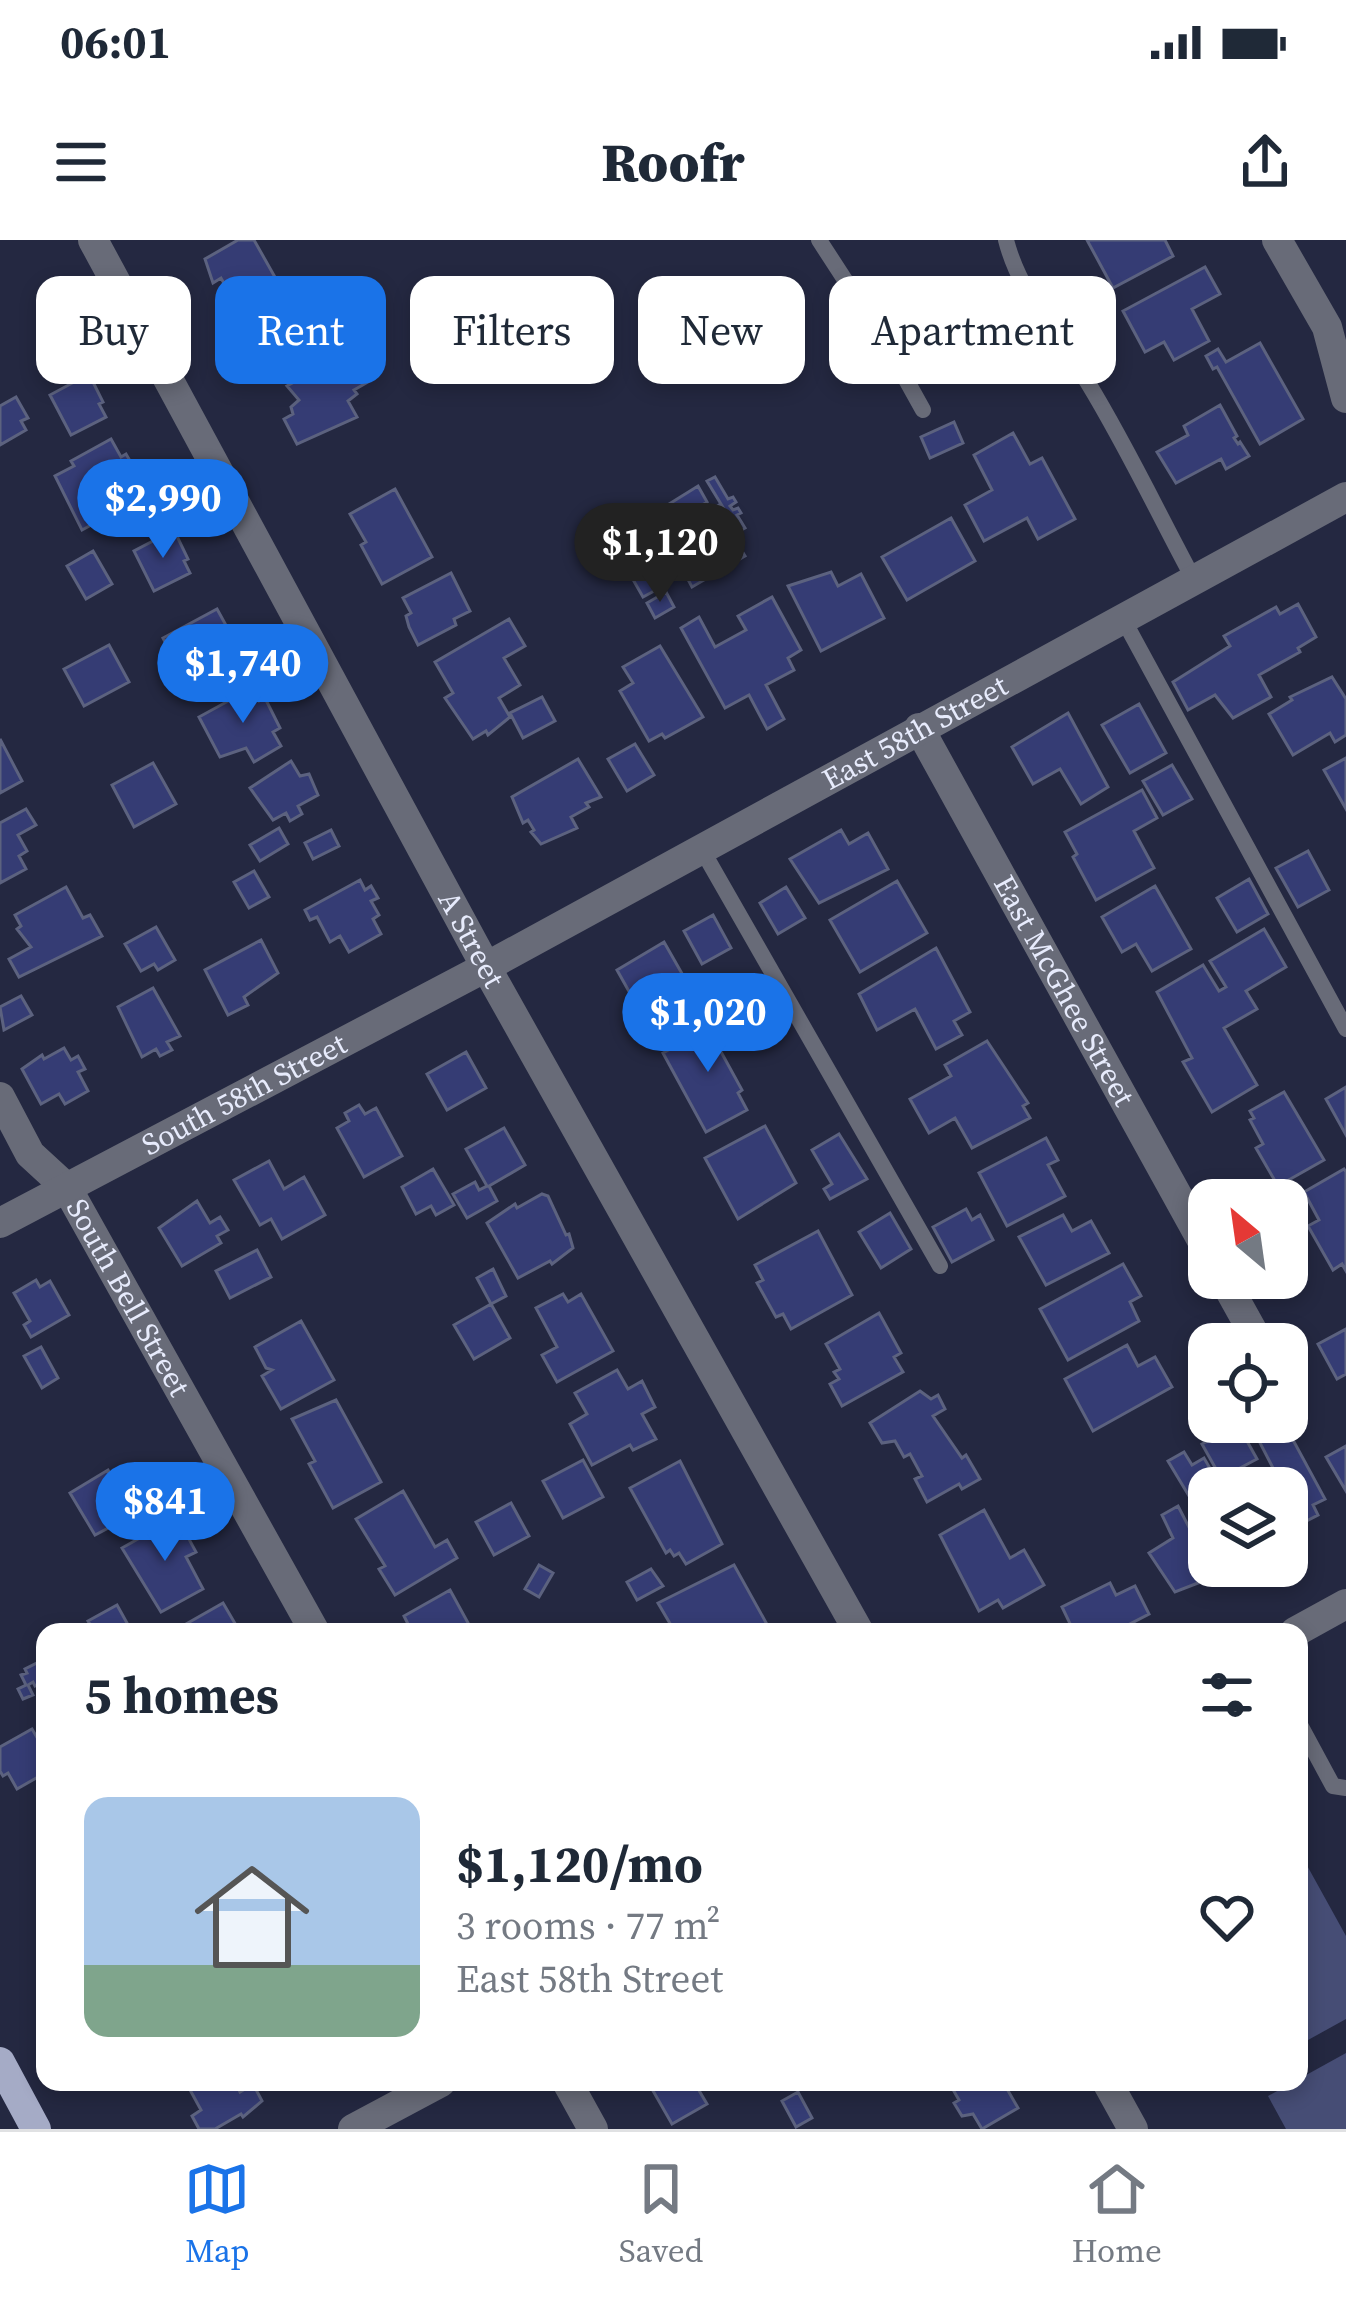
<!DOCTYPE html>
<html lang="en">
<head>
<meta charset="utf-8">
<style>
  :root { --surface:#fff; --page:#f6f6f7; --text:#1f2937; --muted:#747a83; --line:#e0e1e3; --accent:#1a73e8 }
  body { margin:0; font-family:"Source Serif 4",serif; background:var(--page); color:var(--text); height:100vh; display:flex; flex-direction:column; font-size:45px; white-space:nowrap }
  * { box-sizing:border-box; margin:0 }
  p { font-size:39px; color:var(--muted) }
  .icon { flex:none; width:66px; height:66px; fill:none; stroke:currentColor; stroke-width:2; stroke-linecap:round; stroke-linejoin:round }
  .map { position:relative; flex:1; overflow:hidden }
  .drawer { position:absolute; left:36px; top:1383px; width:1272px; height:468px; display:flex; flex-direction:column; background:var(--surface); border-radius:24px; box-shadow:0 6px 18px #0003 }
  .drawer>* { flex:none }
  .guide { position:absolute; left:36px; top:36px; width:1275px; height:108px; display:flex; gap:24px }
  .needle { width:78px; rotate:331deg }
  .tools { position:absolute; left:1188px; top:939px; display:grid; gap:24px }
  .tools a { display:grid; place-items:center; width:120px; height:120px; border-radius:24px; background:var(--surface); box-shadow:0 6px 18px #0003; font-size:60px }
  .price { position:absolute; translate:-50% -102px; padding:0 27px; border-radius:42px; background:var(--accent); color:#fff; font-size:39px; line-height:78px; filter:drop-shadow(0 3px 6px #0008) }
  .price::after { content:''; position:absolute; left:50%; top:72px; width:36px; height:27px; margin-left:-18px; background:inherit; clip-path:polygon(0 0,100% 0,50% 100%) }
  .price.active { background:#222; color:#fff }
  ul { padding:0; list-style:none }
  li { display:flex; align-items:center; gap:36px; height:300px; padding:0 48px }
  li span { display:grid; place-items:center; flex:none; width:336px; height:240px; border-radius:24px; color:#555 }
  li>.icon { margin-inline-start:auto }
  span .icon { width:144px; height:144px; fill:#fffc; stroke-width:1 }
  li b { font-size:51px }
  h2 { display:flex; justify-content:space-between; align-items:center; height:144px; padding:0 48px; font-size:51px }
  .chip { padding:0 42px; border-radius:24px; background:var(--surface); box-shadow:0 6px 18px #0003; font-size:42px; line-height:108px }
  .chip.active { background:var(--accent); color:#fff }
  .status { display:flex; justify-content:space-between; align-items:center; height:84px; padding:0 60px; background:var(--surface); direction:ltr }
  .status svg { height:33px; fill:currentColor }
  header { display:flex; justify-content:space-between; align-items:center; height:156px; padding:0 48px; background:var(--surface); font-size:54px; font-weight:800 }
  .menu { display:flex; justify-content:space-around; align-items:center; height:168px; border-top:3px solid var(--line); background:var(--surface); font-size:33px; color:var(--muted) }
  .menu a { display:grid; justify-items:center; gap:6px }
  .menu .active { color:var(--accent) }
  .map>svg:first-child { display:block }
  .green { fill:#464d75 }
  .building { fill:#353c74; stroke:#5c627f; stroke-width:3 }
  .lines { fill:none; stroke-linecap:round; stroke-linejoin:round }
  .lane { stroke:#686b78; stroke-width:16 }
  .street { stroke:#686b78; stroke-width:30 }
  .primary { stroke:#a5abc6; stroke-width:30 }
  .labels { text-anchor:middle; stroke-width:10; stroke-linejoin:round; paint-order:stroke }
  .street-label { font-size:30px; fill:#e7ebfc; stroke:#242841 }
</style>
</head>
<body>
<div class="status"><b>06:01</b><svg viewBox="0 0 49 12"><path d="M0 12V9h3v3zM5 12V6h3v6zM10 12V3h3v9zM15 12V0h3v12zM26 1h20v11H26zM47 4h2v5h-2z"/></svg></div>
<header><svg class="icon" aria-label="menu" viewBox="0 0 24 24"><path d="M4 6h16M4 12h16M4 18h16"/></svg>Roofr<svg class="icon" aria-label="share" viewBox="0 0 24 24"><path d="M12 15V3M7 8l5-5 5 5M5 13v7h14v-7"/></svg></header>
<div class="map">
<svg width="1346" height="1889" viewBox="0 0 1346 1889">
  <rect width="100%" height="100%" fill="#242841"/>
  <!-- green -->
  <path class="green" d="M1299,1611L1346,1696V1779L1299,1805Z
    M1346,1813V1889H1286L1268,1856Z"/>
  <!-- building -->
  <path class="building" d="M238,0H254L276,39L235,63L221,38L213,43L205,19Z
    M1087,0H1165L1173,16L1113,48Z
    M1205,27L1220,54L1192,69L1209,101L1174,120L1164,102L1145,112L1123,71Z
    M314,38L325,57L315,62L328,88L318,94L324,106L274,133L246,81L295,55L293,50Z
    M1260,103L1303,179L1260,204L1217,127L1213,129L1206,116L1218,109L1226,122Z
    M337,118L343,128L356,120L368,142L354,150L357,154L348,161L357,177L297,204L284,179L293,174L291,167L299,160L287,146Z
    M89,134L103,162L99,164L106,177L71,195L50,155Z
    M16,157L28,178L21,181L26,190L0,205V166Z
    M1220,165L1237,196L1234,198L1238,204L1240,202L1249,216L1226,229L1221,219L1176,243L1157,212L1188,195L1184,186Z
    M954,182L963,203L930,218L921,197Z
    M1013,193L1030,224L1042,218L1075,279L1038,299L1027,278L984,301L965,265L992,250L974,215Z
    M111,199L121,217L126,214L133,226L138,224L143,228L152,252L82,290L55,236L74,226L71,221Z
    M715,237L728,259L733,257L736,262L730,266L733,270L738,268L741,273L737,275L745,288L738,292L707,241Z
    M698,246L707,262L655,294L645,279Z
    M395,249L432,317L382,344L361,305L366,302L350,274Z
    M719,265L736,293L674,329L658,302Z
    M951,278L975,321L907,360L882,317Z
    M174,290L188,319L184,321L190,333L154,351L134,311Z
    M641,298L650,315L627,327L618,311Z
    M736,301L745,316L692,347L684,332Z
    M93,311L112,344L86,359L67,326Z
    M638,323L656,350L643,357L627,329Z
    M831,332L838,346L861,334L884,378L821,411L788,346Z
    M451,333L470,371L454,379L456,385L418,405L409,387L406,376L411,373L403,358Z
    M666,352L674,367L655,378L647,363Z
    M772,357L801,410L788,418L794,430L766,445L784,479L767,489L749,455L725,468L681,388L699,377L715,407L746,390L738,376Z
    M1298,364L1316,397L1298,408L1300,412L1259,435L1271,457L1233,478L1215,455L1188,470L1173,442L1230,406L1224,396L1276,367L1280,374Z
    M217,369L238,407L197,428L191,417L177,424L163,398Z
    M509,379L525,406L504,418L520,445L499,458L510,477L488,495L486,491L473,499L445,458L453,453L435,422Z
    M109,405L129,442L84,466L64,429Z
    M660,406L703,477L665,498L662,494L649,501L620,451L633,443L623,427Z
    M1332,437L1346,459V495L1335,502L1330,493L1293,515L1269,474L1292,460L1290,457Z
    M252,448L259,461L265,458L280,488L273,492L281,506L254,522L246,508L220,517L199,477Z
    M542,457L555,481L523,498L510,473Z
    M1139,464L1166,513L1130,533L1102,485Z
    M1068,473L1108,547L1081,564L1060,529L1033,544L1012,507Z
    M0,499L22,541L0,553Z
    M635,504L654,535L627,551L608,519Z
    M1346,518V569L1324,530Z
    M578,519L601,557L586,563L589,567L571,577L577,588L541,604L531,592L534,590L528,580L523,583L512,557Z
    M291,521L300,536L309,534L318,555L298,566L302,574L290,581L286,573L273,580L250,548Z
    M153,523L176,564L134,587L112,545Z
    M1172,525L1192,559L1163,575L1143,541Z
    M1142,550L1157,578L1134,591L1154,628L1096,660L1073,617L1077,614L1065,592Z
    M26,569L36,585L18,595L27,611L19,616L26,629L0,643V583Z
    M279,588L288,604L260,621L250,605Z
    M331,590L339,606L313,619L305,603Z
    M841,590L849,604L868,593L888,629L819,663L790,619Z
    M1308,611L1329,650L1298,667L1276,628Z
    M254,631L269,657L249,668L234,642Z
    M1249,639L1268,674L1237,692L1217,658Z
    M360,640L365,650L371,646L378,658L371,661L379,675L373,679L381,694L349,712L340,696L330,702L317,677L310,680L305,670Z
    M897,641L927,693L860,732L830,680Z
    M1155,646L1191,709L1152,731L1136,704L1122,712L1102,677Z
    M66,647L83,678L90,675L102,696L19,737L9,719L31,707L17,689L21,686L15,675Z
    M786,647L805,678L778,694L760,663Z
    M713,675L731,708L702,724L684,691Z
    M156,687L175,720L158,730L154,724L141,731L125,704Z
    M1264,689L1286,727L1246,751L1257,769L1224,788L1257,845L1212,872L1183,822L1192,818L1157,752L1203,725L1219,751L1226,747L1210,721Z
    M261,700L278,733L244,757L248,765L228,775L205,730Z
    M664,702L693,753L645,780L617,730Z
    M936,708L970,772L954,781L962,795L936,809L915,769L877,790L859,754Z
    M153,748L180,796L167,802L172,810L160,816L156,809L142,817L118,767Z
    M21,756L32,775L4,790L0,767Z
    M726,779L738,800L720,810L742,850L738,853L747,870L706,892L663,813Z
    M987,801L1028,863L1023,866L1030,878L972,908L955,878L929,893L910,859L951,836L945,825Z
    M64,808L71,820L78,816L85,829L78,832L88,851L65,864L59,854L41,864L22,829L42,815L44,819Z
    M466,812L486,848L447,870L427,834Z
    M1346,847V895L1326,859Z
    M1284,852L1324,920L1278,946L1256,908L1263,904L1250,880L1254,878L1250,871Z
    M359,865L365,874L376,868L402,916L364,937L337,888L349,881L345,873Z
    M765,886L796,943L738,979L705,918Z
    M504,888L525,925L489,946L497,961L467,978L453,954L475,942L479,950L487,946L466,909Z
    M839,894L867,939L830,959L824,949L832,944L812,910Z
    M1046,898L1058,920L1048,925L1065,956L1007,986L979,933Z
    M269,921L284,949L304,937L325,975L282,999L271,979L260,985L234,940Z
    M433,929L454,965L436,975L431,966L416,974L402,947Z
    M1344,929L1346,932V1031L1342,1024L1333,1030L1308,986L1319,980L1304,952Z
    M542,954L548,956L566,995L569,994L573,1008L552,1024L550,1021L518,1038L487,983L515,964L517,968Z
    M197,961L210,983L220,977L228,990L217,996L221,1003L182,1026L159,988Z
    M966,969L972,980L980,975L993,1000L952,1022L933,987Z
    M890,973L911,1009L881,1028L859,992Z
    M1063,975L1072,991L1091,981L1109,1013L1046,1045L1019,997Z
    M818,991L852,1055L791,1089L783,1074L776,1077L757,1043L763,1040L755,1025Z
    M257,1010L271,1037L230,1058L216,1031Z
    M1123,1024L1141,1056L1130,1062L1139,1081L1068,1120L1040,1069Z
    M493,1029L506,1056L491,1064L477,1038Z
    M36,1040L40,1047L50,1041L69,1075L31,1097L24,1085L30,1081L14,1053Z
    M563,1054L568,1062L581,1054L613,1111L557,1142L542,1115L557,1107L536,1068Z
    M491,1064L510,1098L474,1119L454,1085Z
    M879,1073L901,1113L894,1117L903,1132L842,1166L830,1144L839,1139L834,1132L840,1129L826,1104Z
    M301,1081L334,1140L281,1169L262,1136L272,1130L266,1128L255,1107Z
    M1346,1089V1134L1337,1139L1318,1104Z
    M1127,1105L1138,1126L1155,1117L1172,1147L1093,1191L1065,1139Z
    M41,1107L58,1138L42,1148L24,1116Z
    M617,1130L628,1149L642,1141L655,1167L642,1174L656,1199L633,1210L630,1205L592,1225L570,1184L587,1174L575,1153Z
    M920,1151L931,1159L938,1155L945,1169L933,1176L962,1218L966,1215L980,1239L962,1249L959,1244L927,1262L915,1239L922,1236L910,1214L904,1217L895,1201L882,1203L870,1183Z
    M336,1160L381,1242L333,1268L309,1224L315,1221L292,1179Z
    M1238,1185L1257,1219L1221,1238L1202,1204Z
    M1286,1187L1325,1259L1313,1265L1318,1275L1287,1291V1248L1242,1245L1273,1228L1259,1201Z
    M1346,1206V1251L1326,1217Z
    M1184,1212L1192,1225L1204,1218L1219,1244L1192,1261L1168,1221Z
    M583,1220L603,1257L563,1278L543,1241Z
    M680,1221L722,1304L686,1324L679,1313L674,1316L670,1310L666,1313L630,1248Z
    M108,1230L115,1242L131,1233L150,1266L95,1295L70,1253Z
    M403,1251L435,1307L447,1300L457,1318L395,1355L379,1329L385,1326L356,1279Z
    M511,1263L529,1296L494,1315L476,1282Z
    M1178,1266L1209,1326L1204,1329L1207,1334L1197,1339L1198,1343L1175,1352L1149,1313L1173,1298L1162,1275Z
    M984,1270L1010,1318L1024,1310L1044,1345L1003,1368L998,1360L979,1371L940,1295Z
    M177,1277L196,1312L186,1317L203,1349L161,1372L122,1308Z
    M539,1325L553,1333L539,1357L525,1349Z
    M734,1325L769,1388L761,1392H675L658,1363Z
    M651,1329L663,1346L637,1360L627,1342Z
    M1110,1343L1116,1355L1135,1346L1149,1374L1130,1384L1134,1392H1074L1062,1367Z
    M450,1350L473,1392H412L404,1376Z
    M223,1363L240,1392H172Z
    M117,1365L132,1392H95L88,1381Z
    M45,1419V1441L35,1446L33,1442L28,1445L33,1455L23,1459L18,1449L26,1445L21,1435L27,1433L25,1429Z
    M32,1489L45,1511V1533L17,1549L8,1533L3,1536L0,1531V1507Z
    M199,1842H235L240,1852L253,1844L262,1861L243,1877L241,1874L215,1889H199L192,1876L201,1870L189,1848Z
    M648,1842H694L707,1864L672,1884Z
    M958,1842H1008L1011,1847L1007,1849L1018,1868L982,1889L973,1874L962,1876L954,1863L959,1860L951,1846Z
    M798,1852L812,1878L796,1887L782,1861Z"/>
  <g class="lines">
    <!-- lane -->
    <path class="lane" d="M819,0L884,100L923,170
      M1006,0C1020,55 1059,96 1088,143C1126,205 1158,273 1193,338
      M1122,377L1346,789
      M701,608L940,1026
      M1299,1483L1333,1546L1346,1548"/>
    <!-- street -->
    <g class="street">
      <path id="s1" d="M93,0L486,727L859,1392"/>
      <path d="M1277,0L1327,87L1346,158"/>
      <path id="s2" d="M919,488L1209,1013"/>
      <path id="s3" d="M0,857L30,914L67,948L315,1392"/>
      <path id="s4" d="M0,983L486,727L1346,257"/>
      <path d="M1223,1038L1258,1101"/>
      <path d="M1295,1392L1346,1364"/>
      <path d="M567,1842L593,1889"/>
      <path d="M1107,1842L1133,1889"/>
      <path d="M353,1889L441,1842"/>
    </g>
    <!-- primary -->
    <path class="primary" d="M0,1822L36,1889"/>
  </g>
  <g class="labels">
    <!-- street labels -->
    <g class="street-label">
      <text dy="10" stroke="none"><textPath href="#s4" startOffset="1038">East 58th Street</textPath></text>
      <text dy="10" stroke="none"><textPath href="#s1" startOffset="795">A Street</textPath></text>
      <text dy="10" stroke="none"><textPath href="#s2" startOffset="300">East McGhee Street</textPath></text>
      <text dy="10" stroke="none"><textPath href="#s4" startOffset="276">South 58th Street</textPath></text>
      <text dy="10" stroke="none"><textPath href="#s3" startOffset="240">South Bell Street</textPath></text>
    </g>
  </g>
</svg>
<div class="tools">
<a><svg class="needle" viewBox="-14 -14 28 28"><path d="M0-13l5 13h-10z" fill="#e53935"/><path d="M0 13l5-13h-10z" fill="#747a83"/></svg></a>
<a><svg class="icon" aria-label="locate" viewBox="0 0 24 24"><circle cx="12" cy="12" r="6"/><path d="M12 2v4M12 18v4M2 12h4M18 12h4"/></svg></a>
<a><svg class="icon" aria-label="layers" viewBox="0 0 24 24"><path d="M12 4l9 5-9 5-9-5zM3 14l9 5 9-5"/></svg></a>
</div>
<b class="price" style="left:163px;top:321px">$2,990</b>
<b class="price active" style="left:660px;top:365px">$1,120</b>
<b class="price" style="left:243px;top:486px">$1,740</b>
<b class="price" style="left:708px;top:835px">$1,020</b>
<b class="price" style="left:165px;top:1324px">$841</b>
<div class="guide">
<a class="chip">Buy</a>
<a class="chip active">Rent</a>
<a class="chip">Filters</a>
<a class="chip">New</a>
<a class="chip">Apartment</a>
</div>
<section class="drawer">
<h2>5 homes<svg class="icon" aria-label="filters" viewBox="0 0 24 24"><path d="M4 7h16M4 17h16"/><circle cx="9" cy="7" r="2"/><circle cx="15" cy="17" r="2"/></svg></h2>
<ul>
<li><span style="background:linear-gradient(#a9c7e8 70%,#7fa58c 0)"><svg class="icon" aria-label="home" viewBox="0 0 24 24"><path d="M3 11l9-7 9 7M6 9v11h12V9"/></svg></span><div><b>$1,120/mo</b><p>3 rooms · 77 m²</p><p>East 58th Street</p></div><svg class="icon" aria-label="heart" viewBox="0 0 24 24"><path d="M12 20l-8-8c-3-5 5-10 8-4 3-6 11-1 8 4z"/></svg></li>
</ul>
</section>
</div>
<nav class="menu">
<a class="active"><svg class="icon" aria-label="map" viewBox="0 0 24 24"><path d="M3 6l6-2 6 2 6-2v14l-6 2-6-2-6 2zM9 4v14M15 6v14"/></svg>Map</a>
<a><svg class="icon" aria-label="saved" viewBox="0 0 24 24"><path d="M7 4h10v16l-5-4-5 4z"/></svg>Saved</a>
<a><svg class="icon" aria-label="home" viewBox="0 0 24 24"><path d="M3 11l9-7 9 7M6 9v11h12V9"/></svg>Home</a>
</nav>
</body>
</html>
